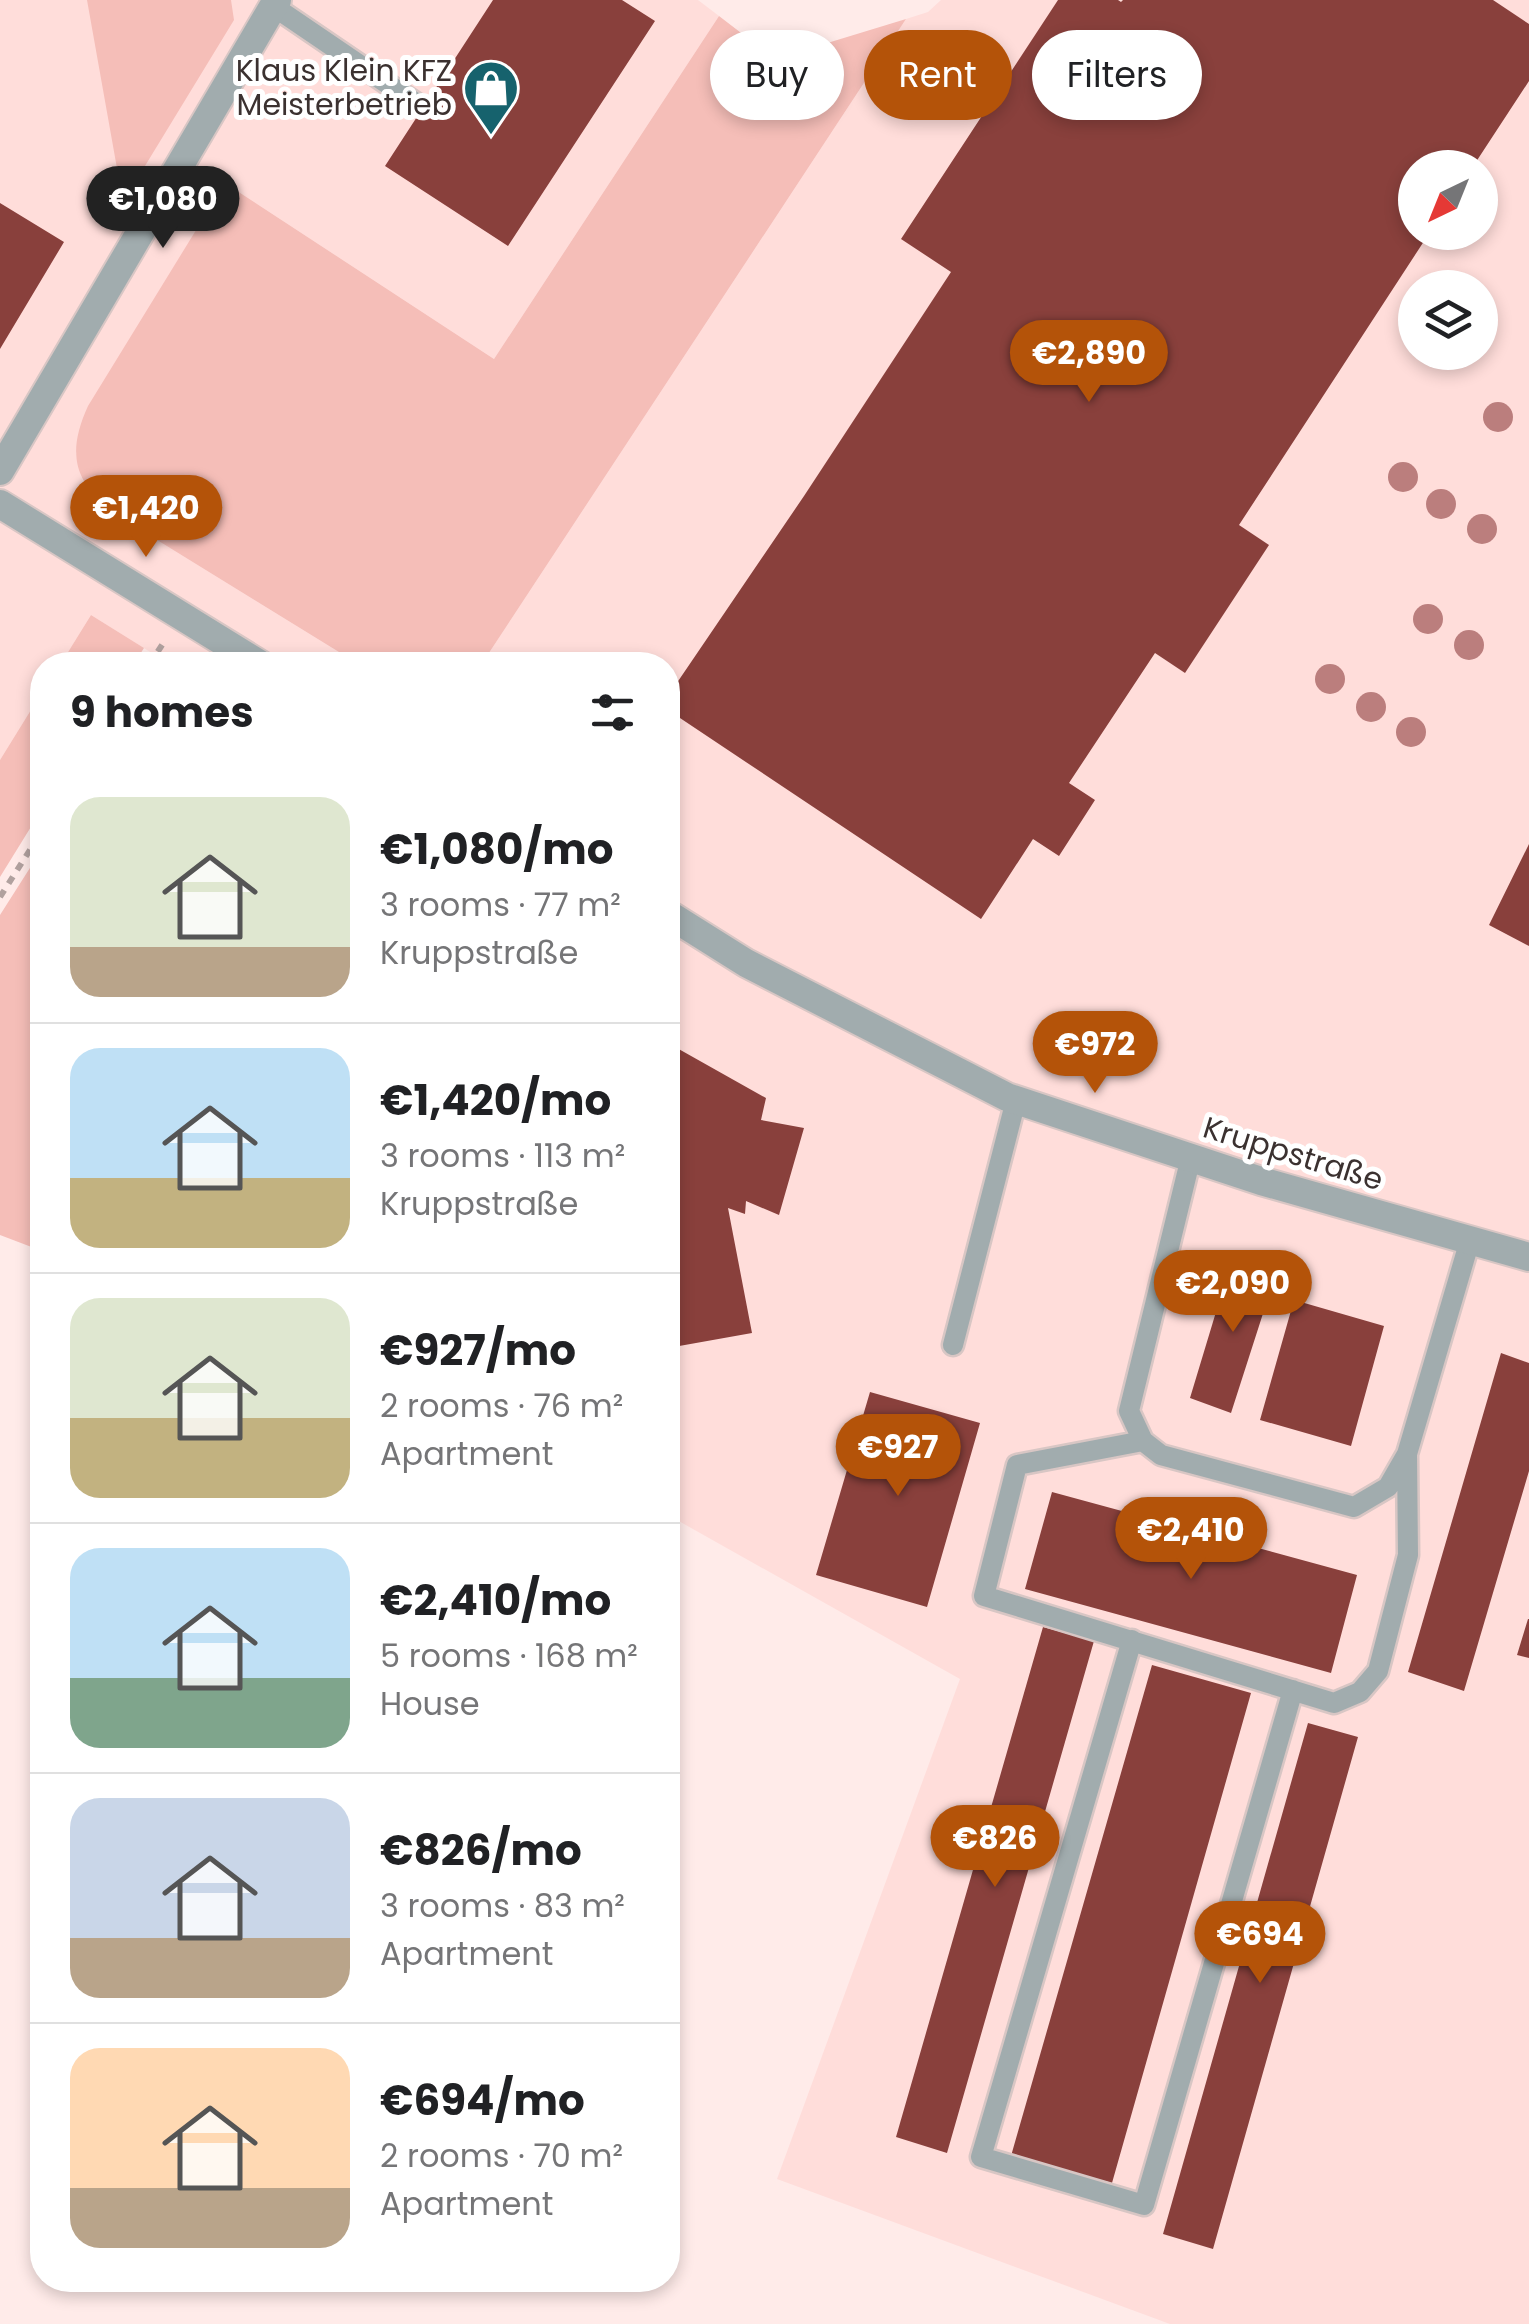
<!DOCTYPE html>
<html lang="en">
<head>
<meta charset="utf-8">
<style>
  :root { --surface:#fff; --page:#f6f6f6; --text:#202124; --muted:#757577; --line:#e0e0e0; --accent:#b45309 }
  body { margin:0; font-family:Poppins,sans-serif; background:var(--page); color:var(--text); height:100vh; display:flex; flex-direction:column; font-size:38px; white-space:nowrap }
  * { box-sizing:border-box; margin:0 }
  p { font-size:32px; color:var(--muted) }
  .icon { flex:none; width:55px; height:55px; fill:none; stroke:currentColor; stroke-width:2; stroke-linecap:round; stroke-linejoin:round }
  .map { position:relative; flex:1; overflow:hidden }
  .side { position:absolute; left:30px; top:652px; width:650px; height:1640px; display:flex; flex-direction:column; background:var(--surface); border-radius:40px; box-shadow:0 5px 15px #0003 }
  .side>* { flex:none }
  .banner { position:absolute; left:710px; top:30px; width:668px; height:90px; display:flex; gap:20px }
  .needle { width:65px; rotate:223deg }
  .buttons { position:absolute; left:1398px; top:150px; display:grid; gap:20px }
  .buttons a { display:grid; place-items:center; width:100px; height:100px; border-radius:50%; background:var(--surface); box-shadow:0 5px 15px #0003; font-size:50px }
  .price { position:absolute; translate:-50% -85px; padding:0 22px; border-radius:35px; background:var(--accent); color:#fff; font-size:32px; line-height:65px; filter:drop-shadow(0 2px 5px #0008) }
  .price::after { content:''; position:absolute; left:50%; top:60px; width:30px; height:22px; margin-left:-15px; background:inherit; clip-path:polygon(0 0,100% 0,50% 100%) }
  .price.selected { background:#222; color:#fff }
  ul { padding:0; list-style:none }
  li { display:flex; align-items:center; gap:30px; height:250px; padding:0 40px }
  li+li { border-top:2px solid var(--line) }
  li span { display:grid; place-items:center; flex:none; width:280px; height:200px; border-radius:30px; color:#555 }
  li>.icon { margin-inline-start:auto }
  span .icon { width:120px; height:120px; fill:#fffc; stroke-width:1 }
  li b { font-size:42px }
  h2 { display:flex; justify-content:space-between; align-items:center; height:120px; padding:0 40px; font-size:42px }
  .tag { padding:0 35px; border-radius:45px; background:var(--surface); box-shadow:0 5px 15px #0003; font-size:35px; line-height:90px }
  .tag.selected { background:var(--accent); color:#fff }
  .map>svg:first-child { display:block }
  .built { fill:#ffddda; fill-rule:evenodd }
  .green { fill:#f5beb8 }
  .building { fill:#89403c }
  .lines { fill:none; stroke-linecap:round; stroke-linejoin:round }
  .service-casing { stroke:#d8c6c4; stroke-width:25 }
  .minor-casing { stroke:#d8c6c4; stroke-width:32 }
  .path { stroke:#b1a19f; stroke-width:6; stroke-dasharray:8 8; stroke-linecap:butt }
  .service { stroke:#a1acae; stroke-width:20 }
  .minor { stroke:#a1acae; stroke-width:28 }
  .tree { fill:#bb7e7d }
  .labels { text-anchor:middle; stroke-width:10; stroke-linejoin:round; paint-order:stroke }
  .poi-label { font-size:30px; fill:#3b3130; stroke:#fff; text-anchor:end }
  .street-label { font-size:30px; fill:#3b3130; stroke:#fff }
</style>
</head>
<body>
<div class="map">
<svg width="1529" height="2324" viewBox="0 0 1529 2324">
  <rect width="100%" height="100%" fill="#ffebe9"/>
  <!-- built -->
  <path class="built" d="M0,0H698L719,16L494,359L225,183L76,453L79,469L84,484L110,511L360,665H171L91,615L60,665H42V692L0,760Z
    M941,0H1529V2324H1170L777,2179L960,1679L668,1515V665H481L906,19L928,12ZM1415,168H1480V232H1415ZM1415,288H1480V352H1415Z"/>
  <!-- green -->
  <path class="green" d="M87,0H231L234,20L123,202Z
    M719,16L775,59L906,19L481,665H360L110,511C72,479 68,450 88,406L225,183L494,359Z
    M91,615L144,648L133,665H60Z
    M42,692V809L0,877V760Z
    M42,849V1251L0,1235V915Z"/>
  <!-- building -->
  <path class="building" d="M493,0H622L655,21L508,246L385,166Z
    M1058,0H1118L1121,2L1123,0H1493L1529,24V81L1472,168H1415V232H1430L1239,525L1269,545L1185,673L1155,653L1069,783L1095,800L1059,856L1033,839L981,919L668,710V696L804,496L951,272L901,239Z
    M0,203L64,242L0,349Z
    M1529,844V946L1489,925Z
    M668,1043L766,1098L761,1120L804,1128L779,1215L746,1201L745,1214L728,1208L752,1333L668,1348Z
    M1232,1259L1276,1273L1231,1413L1190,1398Z
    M1294,1300L1384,1326L1351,1446L1260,1420Z
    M1501,1353L1529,1363V1471L1464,1691L1408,1672Z
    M870,1392L980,1423L927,1607L816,1575Z
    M1052,1492L1357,1575L1331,1673L1025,1589Z
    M1528,1619H1529V1658L1517,1655Z
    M1043,1627L1094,1641L947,2153L896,2137Z
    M1152,1665L1251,1693L1112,2183L1011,2156Z
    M1308,1723L1358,1737L1213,2249L1163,2234Z"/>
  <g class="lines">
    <!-- service casing -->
    <g class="service-casing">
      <path id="service" d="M273,6L423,108
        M1191,1157L1129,1411L1143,1441L1161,1455L1354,1507L1388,1487L1407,1454L1470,1240
        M953,1345L1016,1100
        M1143,1441L1017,1465L984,1596L1334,1703L1360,1692L1378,1671L1408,1555L1407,1454
        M1132,1640L981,2157L1144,2205L1293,1690"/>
    </g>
    <!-- minor casing -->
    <g class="minor-casing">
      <path id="minor" d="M0,471L277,0
        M0,504L261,665
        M668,914L746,963L1007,1097L1261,1181L1529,1257"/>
    </g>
    <!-- path -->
    <path class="path" d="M149,665L164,642
      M0,897L42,831"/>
    <!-- service -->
    <use href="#service" class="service"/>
    <!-- minor -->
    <use href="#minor" class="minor"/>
  </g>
  <!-- trees -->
  <g class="tree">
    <circle cx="1498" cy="417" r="15"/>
    <circle cx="1403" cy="477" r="15"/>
    <circle cx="1441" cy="504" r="15"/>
    <circle cx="1482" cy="529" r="15"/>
    <circle cx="1428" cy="619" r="15"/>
    <circle cx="1469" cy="645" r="15"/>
    <circle cx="1330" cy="679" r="15"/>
    <circle cx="1371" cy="707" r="15"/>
    <circle cx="1411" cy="732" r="15"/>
  </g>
  <!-- icons -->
  <defs>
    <g id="shop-pin" transform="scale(2.875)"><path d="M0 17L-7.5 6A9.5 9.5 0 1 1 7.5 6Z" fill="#16626d" stroke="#fff"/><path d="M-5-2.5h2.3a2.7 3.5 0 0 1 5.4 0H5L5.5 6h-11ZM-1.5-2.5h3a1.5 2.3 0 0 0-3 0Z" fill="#fff"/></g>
  </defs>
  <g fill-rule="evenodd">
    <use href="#shop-pin" x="491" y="88"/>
  </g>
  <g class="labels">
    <!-- poi labels -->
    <g class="poi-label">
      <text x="452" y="81">Klaus Klein KFZ<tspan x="452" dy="34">Meisterbetrieb</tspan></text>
    </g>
    <!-- street labels -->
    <g class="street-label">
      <text transform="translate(1293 1154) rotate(17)" y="10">Kruppstraße</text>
    </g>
  </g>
</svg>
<div class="buttons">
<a><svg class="needle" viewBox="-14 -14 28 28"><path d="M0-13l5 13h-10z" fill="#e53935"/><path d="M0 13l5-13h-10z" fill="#757577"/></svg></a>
<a><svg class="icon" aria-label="layers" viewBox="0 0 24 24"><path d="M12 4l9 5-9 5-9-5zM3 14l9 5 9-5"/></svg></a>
</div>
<b class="price selected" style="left:163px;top:251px">€1,080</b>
<b class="price" style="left:1089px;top:405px">€2,890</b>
<b class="price" style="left:146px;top:560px">€1,420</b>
<b class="price" style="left:1095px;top:1096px">€972</b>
<b class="price" style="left:1233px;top:1335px">€2,090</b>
<b class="price" style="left:898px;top:1499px">€927</b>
<b class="price" style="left:1191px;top:1582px">€2,410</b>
<b class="price" style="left:995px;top:1890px">€826</b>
<b class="price" style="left:1260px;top:1986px">€694</b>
<div class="banner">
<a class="tag">Buy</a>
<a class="tag selected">Rent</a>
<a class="tag">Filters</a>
</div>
<section class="side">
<h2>9 homes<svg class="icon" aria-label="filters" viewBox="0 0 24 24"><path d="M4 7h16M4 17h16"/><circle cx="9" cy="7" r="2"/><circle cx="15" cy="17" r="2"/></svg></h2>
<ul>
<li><span style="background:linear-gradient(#dfe7d0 75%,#b9a48a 0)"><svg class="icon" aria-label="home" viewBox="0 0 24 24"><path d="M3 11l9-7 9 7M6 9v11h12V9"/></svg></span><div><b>€1,080/mo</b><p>3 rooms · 77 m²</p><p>Kruppstraße</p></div></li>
<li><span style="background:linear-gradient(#bfe0f5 65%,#c2b280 0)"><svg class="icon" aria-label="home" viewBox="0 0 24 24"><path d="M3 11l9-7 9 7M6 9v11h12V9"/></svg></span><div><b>€1,420/mo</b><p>3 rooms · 113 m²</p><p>Kruppstraße</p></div></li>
<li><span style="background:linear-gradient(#dfe7d0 60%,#c2b280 0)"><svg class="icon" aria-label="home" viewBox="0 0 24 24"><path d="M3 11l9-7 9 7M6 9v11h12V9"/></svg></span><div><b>€927/mo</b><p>2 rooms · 76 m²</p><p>Apartment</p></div></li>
<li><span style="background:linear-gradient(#bfe0f5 65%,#7fa58c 0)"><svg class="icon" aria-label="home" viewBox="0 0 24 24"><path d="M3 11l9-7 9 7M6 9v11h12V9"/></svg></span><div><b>€2,410/mo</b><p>5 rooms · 168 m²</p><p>House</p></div></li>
<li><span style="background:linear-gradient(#c9d6e8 70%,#b9a48a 0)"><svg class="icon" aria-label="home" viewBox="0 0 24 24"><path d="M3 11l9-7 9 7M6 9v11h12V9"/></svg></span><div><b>€826/mo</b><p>3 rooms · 83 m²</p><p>Apartment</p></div></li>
<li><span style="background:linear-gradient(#ffd9b3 70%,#b9a48a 0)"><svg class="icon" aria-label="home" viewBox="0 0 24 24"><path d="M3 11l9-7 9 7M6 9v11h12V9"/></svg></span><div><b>€694/mo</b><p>2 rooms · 70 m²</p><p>Apartment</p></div></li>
</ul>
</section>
</div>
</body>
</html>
